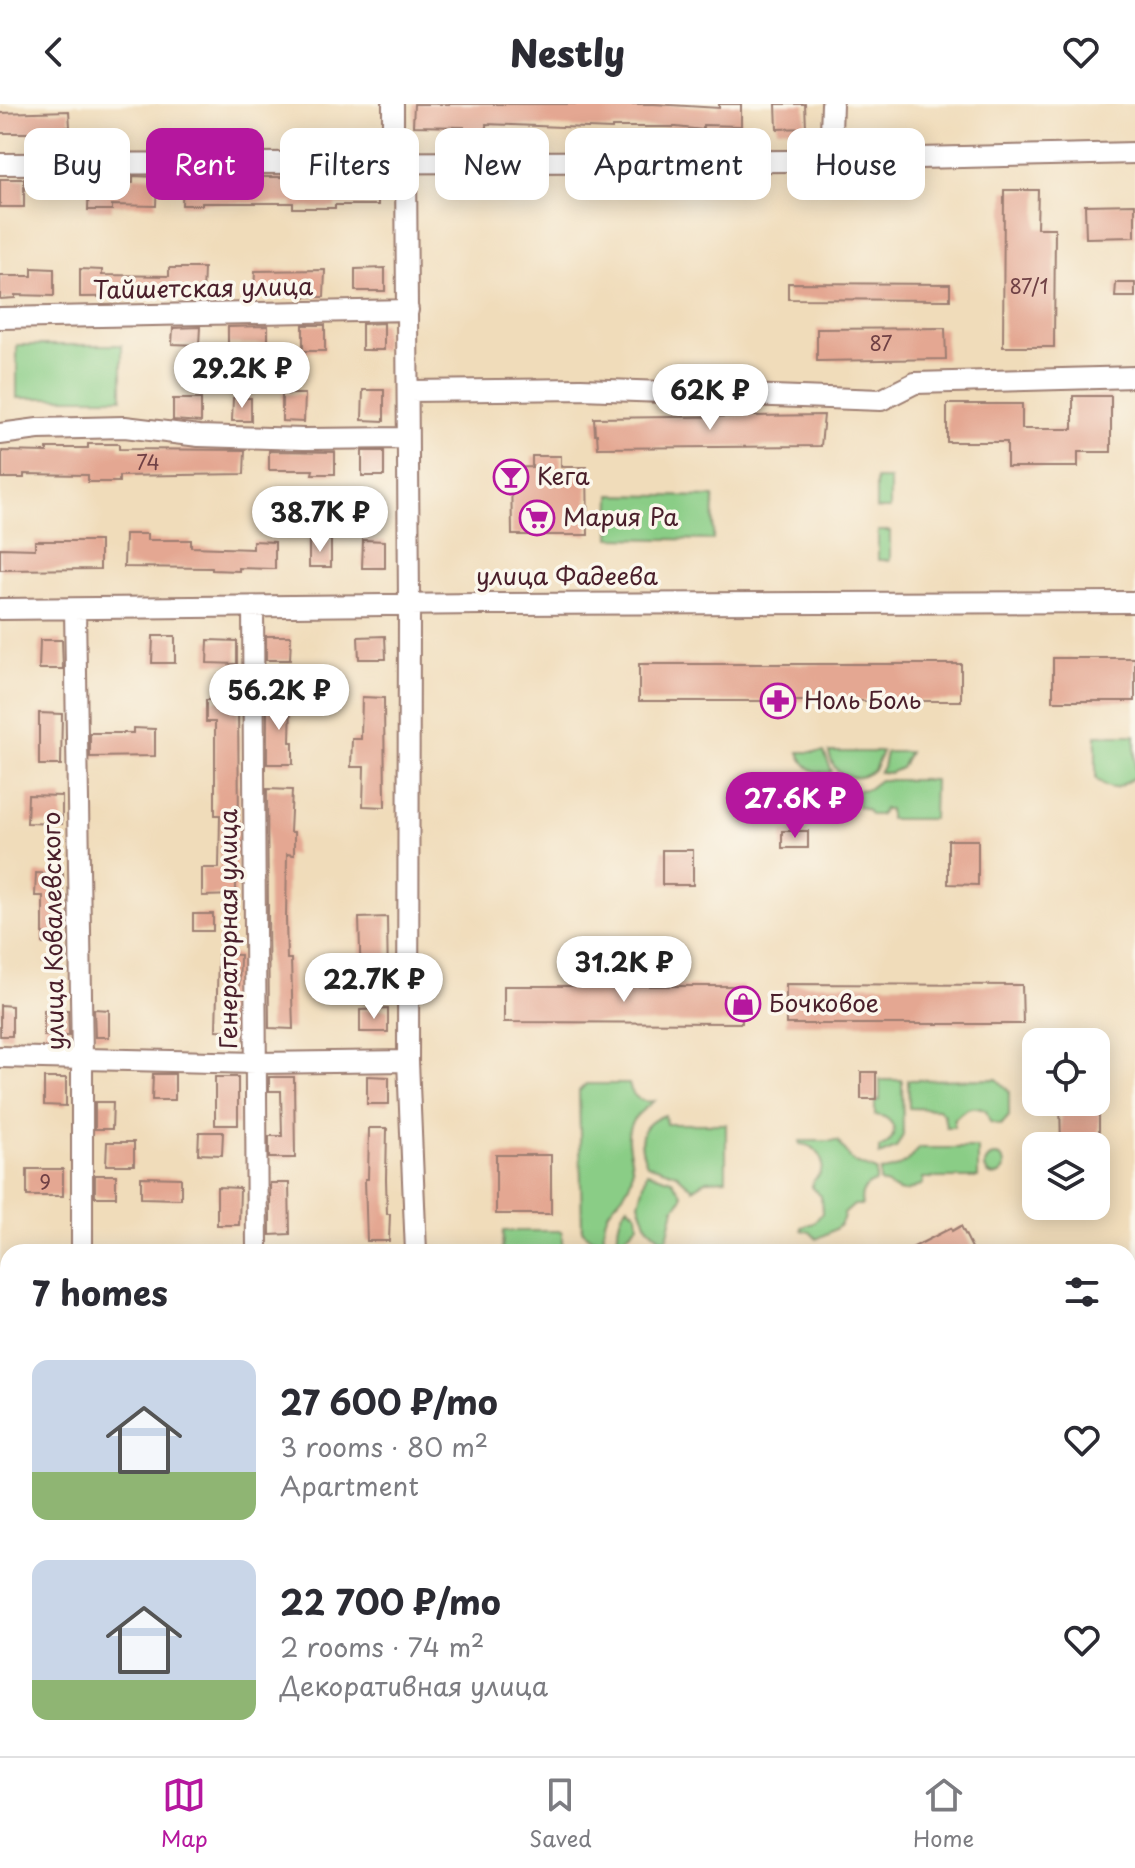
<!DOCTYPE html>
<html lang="en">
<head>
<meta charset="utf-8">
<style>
  :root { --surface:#fff; --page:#f7f7f7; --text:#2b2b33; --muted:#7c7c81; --line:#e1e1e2; --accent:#b5179e }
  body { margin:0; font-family:"Playpen Sans",sans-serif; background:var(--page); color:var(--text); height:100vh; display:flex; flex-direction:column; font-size:30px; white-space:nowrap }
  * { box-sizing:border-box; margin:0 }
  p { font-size:26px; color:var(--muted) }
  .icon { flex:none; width:44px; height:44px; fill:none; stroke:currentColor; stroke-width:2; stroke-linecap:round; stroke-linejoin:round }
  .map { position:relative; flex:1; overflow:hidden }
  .side { position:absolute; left:0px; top:1140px; width:1136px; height:512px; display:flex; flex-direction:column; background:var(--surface); border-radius:24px 24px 0 0; box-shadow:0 4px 20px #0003 }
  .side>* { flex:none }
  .hud { position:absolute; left:24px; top:24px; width:1088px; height:72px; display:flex; gap:16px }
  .fabs { position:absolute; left:1022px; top:924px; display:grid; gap:16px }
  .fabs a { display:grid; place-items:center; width:88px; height:88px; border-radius:16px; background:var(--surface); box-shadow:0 4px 20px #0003; font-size:40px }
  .price { position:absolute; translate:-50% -68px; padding:0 18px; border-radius:28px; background:#fff; color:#222; font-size:26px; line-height:52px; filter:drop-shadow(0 2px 4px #0008) }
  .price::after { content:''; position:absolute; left:50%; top:48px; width:24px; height:18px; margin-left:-12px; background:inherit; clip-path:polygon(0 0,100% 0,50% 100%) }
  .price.current { background:var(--accent); color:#fff }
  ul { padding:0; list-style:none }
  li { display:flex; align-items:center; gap:24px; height:200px; padding:0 32px }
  li span { display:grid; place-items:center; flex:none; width:224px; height:160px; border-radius:16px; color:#555 }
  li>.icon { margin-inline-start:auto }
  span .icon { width:96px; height:96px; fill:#fffc; stroke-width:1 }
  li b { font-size:34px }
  h2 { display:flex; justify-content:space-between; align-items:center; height:96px; padding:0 32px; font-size:34px }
  .chip { padding:0 28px; border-radius:16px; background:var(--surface); box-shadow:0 4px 20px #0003; font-size:28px; line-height:72px }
  .chip.current { background:var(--accent); color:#fff }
  header { display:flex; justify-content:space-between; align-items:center; height:104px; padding:0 32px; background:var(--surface); font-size:36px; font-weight:800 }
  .tabs { display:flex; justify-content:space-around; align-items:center; height:112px; border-top:2px solid var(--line); background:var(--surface); font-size:22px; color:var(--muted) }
  .tabs a { display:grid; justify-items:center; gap:4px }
  .tabs .current { color:var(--accent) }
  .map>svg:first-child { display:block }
  .green { fill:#8acd86; stroke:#6a7658; stroke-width:2 }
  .building { fill:#e4a792 }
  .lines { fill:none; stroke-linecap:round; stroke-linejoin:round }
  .minor-casing { stroke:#9d7e72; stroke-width:24 }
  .minor { stroke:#fff; stroke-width:20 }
  .labels { text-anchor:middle; stroke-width:7; stroke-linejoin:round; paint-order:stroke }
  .number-label { font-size:20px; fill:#704145 }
  .street-label { font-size:24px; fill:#4a1f2b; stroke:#fbf7ec }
  .poi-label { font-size:24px; fill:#4a1f2b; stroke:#fbf7ec; text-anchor:start }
</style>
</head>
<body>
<header><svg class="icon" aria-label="back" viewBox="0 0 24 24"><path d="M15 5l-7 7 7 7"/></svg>Nestly<svg class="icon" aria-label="heart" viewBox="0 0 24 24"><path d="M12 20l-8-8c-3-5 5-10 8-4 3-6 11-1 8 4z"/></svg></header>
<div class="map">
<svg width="1135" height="1652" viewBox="0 0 1135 1652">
  <rect width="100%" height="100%" fill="#fbf7ec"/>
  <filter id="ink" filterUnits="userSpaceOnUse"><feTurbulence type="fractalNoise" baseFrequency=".0125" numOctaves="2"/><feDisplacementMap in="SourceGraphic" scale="16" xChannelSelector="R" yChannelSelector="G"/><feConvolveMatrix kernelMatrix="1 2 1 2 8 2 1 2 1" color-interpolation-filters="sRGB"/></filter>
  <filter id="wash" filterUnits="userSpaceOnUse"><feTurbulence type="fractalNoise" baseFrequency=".006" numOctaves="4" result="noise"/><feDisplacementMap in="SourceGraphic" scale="32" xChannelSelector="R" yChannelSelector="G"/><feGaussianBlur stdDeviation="1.8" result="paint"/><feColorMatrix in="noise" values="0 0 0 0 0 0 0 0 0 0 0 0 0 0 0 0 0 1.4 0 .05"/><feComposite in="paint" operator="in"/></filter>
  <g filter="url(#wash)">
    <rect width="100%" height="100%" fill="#f0dcba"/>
    <!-- green -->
    <path class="green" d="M17,241H122V294H17Z
      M876,375H890V405H876Z
      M611,391L714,393L713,436L610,434Z
      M878,427H890V456H878Z
      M1096,631H1135V673C1116,683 1116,691 1096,675Z
      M799,648H824L832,668C816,671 804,664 799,648Z
      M829,648H882L874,666C855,681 833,672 829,648Z
      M886,648H909L901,664L890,669L879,668L883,663Z
      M880,676H934L933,715H889V705H884L879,711H871L866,705L858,702V686L868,685Z
      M798 697a17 17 0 1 1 34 0a17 17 0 1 1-34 0Z
      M997,975L1009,987V1012L1001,1021L990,1018L986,1007C972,1000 964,1005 954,1016V1023H946L944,1011L938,1005L909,1004L908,976Z
      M880,976H902L903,1031L896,1044L879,1051V1044C901,1036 897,1012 875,1011V997L880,996Z
      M586,980H629C632,993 641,999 654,997C645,1004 632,1013 629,1025C624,1041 636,1058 631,1075C623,1101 601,1099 604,1135H591L582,1126L579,987Z
      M665,1011L666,1020H726V1075L707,1076L693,1085L677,1070L647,1060C636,1036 640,1020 665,1011Z
      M800,1037H838L853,1058L876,1067V1078C865,1081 859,1089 862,1101H854L844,1110C843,1125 828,1128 817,1135L810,1128L802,1126V1123L814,1119L822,1109L821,1092L812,1084C812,1074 817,1076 821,1067C826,1052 814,1041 800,1040Z
      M919,1044H978V1074H923V1080C894,1095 904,1086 880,1078V1067C897,1066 909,1058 919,1044Z
      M985 1062a10 10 0 1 1 20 0a10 10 0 1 1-20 0Z
      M647,1068L672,1076L682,1090V1095L674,1104L667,1135H661L647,1122L639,1099Z
      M628,1101L637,1110L638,1120L621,1137H618C617,1124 619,1111 628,1101Z
      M503,1127H562V1147H502Z"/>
    <g id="blocks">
      <!-- building -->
      <path class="building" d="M414,0H654L719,4V0H741V22L703,21V26L676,23H612V25L486,20V26H464V23L413,22Z
        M776,0H805L806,24L777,25Z
        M69,7L70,23L38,24V29H0V9Z
        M133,72L157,73L156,102L112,101V106H88L89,77L133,79Z
        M183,72L378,74V101H335V104H293V99H202V101H182Z
        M0,75H24V103H0Z
        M1004,86H1038L1037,124H1055L1054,243H1003Z
        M1135,100V133L1086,134L1085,101Z
        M32,164L54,165V192L15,191V194L0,195V172H32Z
        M169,164H204L203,192L80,193V165L102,166V171L169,172Z
        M385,164V187H355V165Z
        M325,166L324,193H302V190L254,189L255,167Z
        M788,179L950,180V196L788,195Z
        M1116,179H1135V193H1115Z
        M384,219V246H362V220Z
        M303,221H325V247H303Z
        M268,222V240H228V223Z
        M200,223L199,241L172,240L173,224Z
        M945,224L946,255L817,257V225Z
        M363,286H384V317L362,316Z
        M282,290H305L304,318L282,317Z
        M1073,292H1111V348H1078V363H1007V338H947V300H1022V325H1073Z
        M233,294H251V317H232Z
        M173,295H201V318L173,316Z
        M824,311L821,342L598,344L597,330H595L594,314Z
        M88,340H119V345L245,346L244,370L119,372V378H88V371L24,370V374H2V347L47,348V344H88Z
        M269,347L335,348V370H312L313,366H269Z
        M362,347H384V372H362Z
        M532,352H561V363H587L588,431H512L511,364L532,363Z
        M125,430H147V436H191V443L253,445V437L275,438V465L239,464V467L212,466V464L124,463Z
        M309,436H331V463H309Z
        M363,436L385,437V464H362Z
        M35,437H100V465L0,466V444L35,445Z
        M153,532H175V559H152Z
        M266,532H291L290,556H266Z
        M385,532L386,555H359L358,533Z
        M40,536H62L63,565H39Z
        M208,536L237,537V560L207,559Z
        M1053,554H1135V597H1053Z
        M639,560H961V597H639Z
        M362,593L384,594L385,703L363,702L364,663H351L352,635H361Z
        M267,594L291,595L290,638H293V660H267Z
        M206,596H238L239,726V750H236V791L202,792V764H219L220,711H215V618H206Z
        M39,609L62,610L61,661H39Z
        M133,624L155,625V652L90,653V629H133Z
        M267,685L292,686L290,728H294V751L287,750L286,815L287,855H291L293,925L269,924Z
        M28,691L62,692V720L27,719Z
        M782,727H808V744H782Z
        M948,736H978V781L948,780Z
        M662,746H693V781H662Z
        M36,769L63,770L62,813H65V840H43V792H35Z
        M193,810H213V827H193Z
        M387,813L388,879L361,878L359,814Z
        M218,850L240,851L238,927L216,926Z
        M786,880L1022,881L1023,920H786Z
        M504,882H743L742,919L504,918Z
        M0,901L12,902V932H0Z
        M94,905L109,906V933H95Z
        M388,905V928H360V906Z
        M44,906H68L69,932H44Z
        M861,968H876V995H861Z
        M153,970H175V996H152Z
        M367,972L389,973V1000H367Z
        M215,973H238V1021H215Z
        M269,973H294L295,1054H269V1032H282L281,987H269Z
        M44,974H66V1002L44,1001Z
        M95,998H113L112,1025H95Z
        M1060,998H1099V1042H1061Z
        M369,1024H387L386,1075L387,1110H390L389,1137H367L365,1075H368Z
        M199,1028H223L222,1051L198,1050Z
        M107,1038H134V1061H106Z
        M496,1051H551V1110H496Z
        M27,1065H63V1092H27Z
        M95,1071H116V1093H95Z
        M141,1073L181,1074V1095L141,1094Z
        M270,1079H289L290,1130L270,1131Z
        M217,1083L240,1084L239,1121H217Z
        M961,1122L974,1148H904L951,1124L952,1127Z"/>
    </g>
  </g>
  <g filter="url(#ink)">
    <use href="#blocks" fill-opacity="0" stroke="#9d7e72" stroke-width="2"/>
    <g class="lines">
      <!-- minor casing -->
      <g class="minor-casing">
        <path id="minor" d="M393,0V58
          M830,56L832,0
          M406,58L409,501L408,957L416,1148
          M0,60L789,57L1135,49
          M0,214L408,206
          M409,287L581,285L881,296L915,279L1135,273
          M0,330L38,325L125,323L199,332L304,335L407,334
          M253,503L257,1148
          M0,505L481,500L1135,498
          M75,505L82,955V1148
          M0,953L256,959L408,957
          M0,1387H8
          M0,1475H8
          M387,1652L388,1644"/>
      </g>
      <!-- minor -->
      <use href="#minor" class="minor"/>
    </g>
  </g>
  <!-- icons -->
  <defs>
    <g id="bar-ring" transform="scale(1.8)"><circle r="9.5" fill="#fbf7ec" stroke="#b5179e" stroke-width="1.5"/><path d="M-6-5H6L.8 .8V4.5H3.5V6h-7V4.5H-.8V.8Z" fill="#b5179e"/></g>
    <g id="supermarket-ring" transform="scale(1.8)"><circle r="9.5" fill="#fbf7ec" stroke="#b5179e" stroke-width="1.5"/><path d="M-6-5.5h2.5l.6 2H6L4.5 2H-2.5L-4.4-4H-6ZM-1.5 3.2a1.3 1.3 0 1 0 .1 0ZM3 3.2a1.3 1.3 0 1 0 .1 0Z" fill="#b5179e"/></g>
    <g id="pharmacy-ring" transform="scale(1.8)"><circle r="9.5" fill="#fbf7ec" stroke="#b5179e" stroke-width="1.5"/><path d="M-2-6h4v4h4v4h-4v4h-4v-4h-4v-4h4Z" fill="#b5179e"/></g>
    <g id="shop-ring" transform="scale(1.8)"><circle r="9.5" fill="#fbf7ec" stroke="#b5179e" stroke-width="1.5"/><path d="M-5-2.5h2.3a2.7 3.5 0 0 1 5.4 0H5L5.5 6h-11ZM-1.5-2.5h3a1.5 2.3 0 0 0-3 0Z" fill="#b5179e"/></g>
  </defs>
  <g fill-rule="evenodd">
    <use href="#bar-ring" x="511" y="373"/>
    <use href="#supermarket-ring" x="537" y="414"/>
    <use href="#pharmacy-ring" x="778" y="597"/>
    <use href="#shop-ring" x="743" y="900"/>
  </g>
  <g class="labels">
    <!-- number labels -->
    <g class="number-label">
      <text x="1029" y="190">87/1</text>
      <text x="881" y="247">87</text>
      <text x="148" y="366">74</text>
      <text x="45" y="1086">9</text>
    </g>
    <!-- street labels -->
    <g class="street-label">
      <text transform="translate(203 185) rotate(-1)" y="8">Тайшетская улица</text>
      <text x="567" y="481">улица Фадеева</text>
      <text transform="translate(229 825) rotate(-90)" y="8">Генераторная улица</text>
      <text transform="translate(54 827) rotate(-91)" y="8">улица Ковалевского</text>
    </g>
    <!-- poi labels -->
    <g class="poi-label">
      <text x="537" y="381">Кега</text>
      <text x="563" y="422">Мария Ра</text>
      <text x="804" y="605">Ноль Боль</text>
      <text x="769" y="908">Бочковое</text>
    </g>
  </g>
</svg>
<div class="fabs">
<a><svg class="icon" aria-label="locate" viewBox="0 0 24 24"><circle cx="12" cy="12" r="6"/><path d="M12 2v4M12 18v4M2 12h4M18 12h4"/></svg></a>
<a><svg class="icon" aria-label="layers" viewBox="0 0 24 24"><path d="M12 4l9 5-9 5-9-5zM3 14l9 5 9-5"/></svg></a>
</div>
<b class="price" style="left:242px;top:306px">29.2K ₽</b>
<b class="price" style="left:710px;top:328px">62K ₽</b>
<b class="price" style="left:320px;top:450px">38.7K ₽</b>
<b class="price" style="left:279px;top:628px">56.2K ₽</b>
<b class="price current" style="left:795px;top:736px">27.6K ₽</b>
<b class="price" style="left:624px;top:900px">31.2K ₽</b>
<b class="price" style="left:374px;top:917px">22.7K ₽</b>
<div class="hud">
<a class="chip">Buy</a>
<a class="chip current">Rent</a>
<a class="chip">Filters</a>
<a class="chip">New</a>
<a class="chip">Apartment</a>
<a class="chip">House</a>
</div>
<section class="side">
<h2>7 homes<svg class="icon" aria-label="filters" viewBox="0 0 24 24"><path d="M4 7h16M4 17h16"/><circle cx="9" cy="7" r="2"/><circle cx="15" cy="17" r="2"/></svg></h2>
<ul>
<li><span style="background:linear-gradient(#c9d6e8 70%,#8fb573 0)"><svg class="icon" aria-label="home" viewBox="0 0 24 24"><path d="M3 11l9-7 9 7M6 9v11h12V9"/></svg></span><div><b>27 600 ₽/mo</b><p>3 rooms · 80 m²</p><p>Apartment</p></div><svg class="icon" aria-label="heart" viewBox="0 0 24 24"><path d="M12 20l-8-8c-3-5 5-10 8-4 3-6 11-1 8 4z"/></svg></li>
<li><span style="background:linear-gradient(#c9d6e8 75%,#8fb573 0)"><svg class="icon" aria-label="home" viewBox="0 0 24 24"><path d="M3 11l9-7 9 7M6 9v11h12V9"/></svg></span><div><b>22 700 ₽/mo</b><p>2 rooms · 74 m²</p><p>Декоративная улица</p></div><svg class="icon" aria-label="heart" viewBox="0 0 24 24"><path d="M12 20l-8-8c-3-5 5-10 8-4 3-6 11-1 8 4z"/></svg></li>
</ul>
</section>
</div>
<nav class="tabs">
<a class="current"><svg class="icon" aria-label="map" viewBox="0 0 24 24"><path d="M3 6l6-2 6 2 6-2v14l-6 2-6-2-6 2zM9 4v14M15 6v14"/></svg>Map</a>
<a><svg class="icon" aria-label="saved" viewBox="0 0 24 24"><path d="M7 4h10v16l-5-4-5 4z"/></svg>Saved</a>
<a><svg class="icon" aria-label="home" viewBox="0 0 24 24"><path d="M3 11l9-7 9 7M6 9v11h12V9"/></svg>Home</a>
</nav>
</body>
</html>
